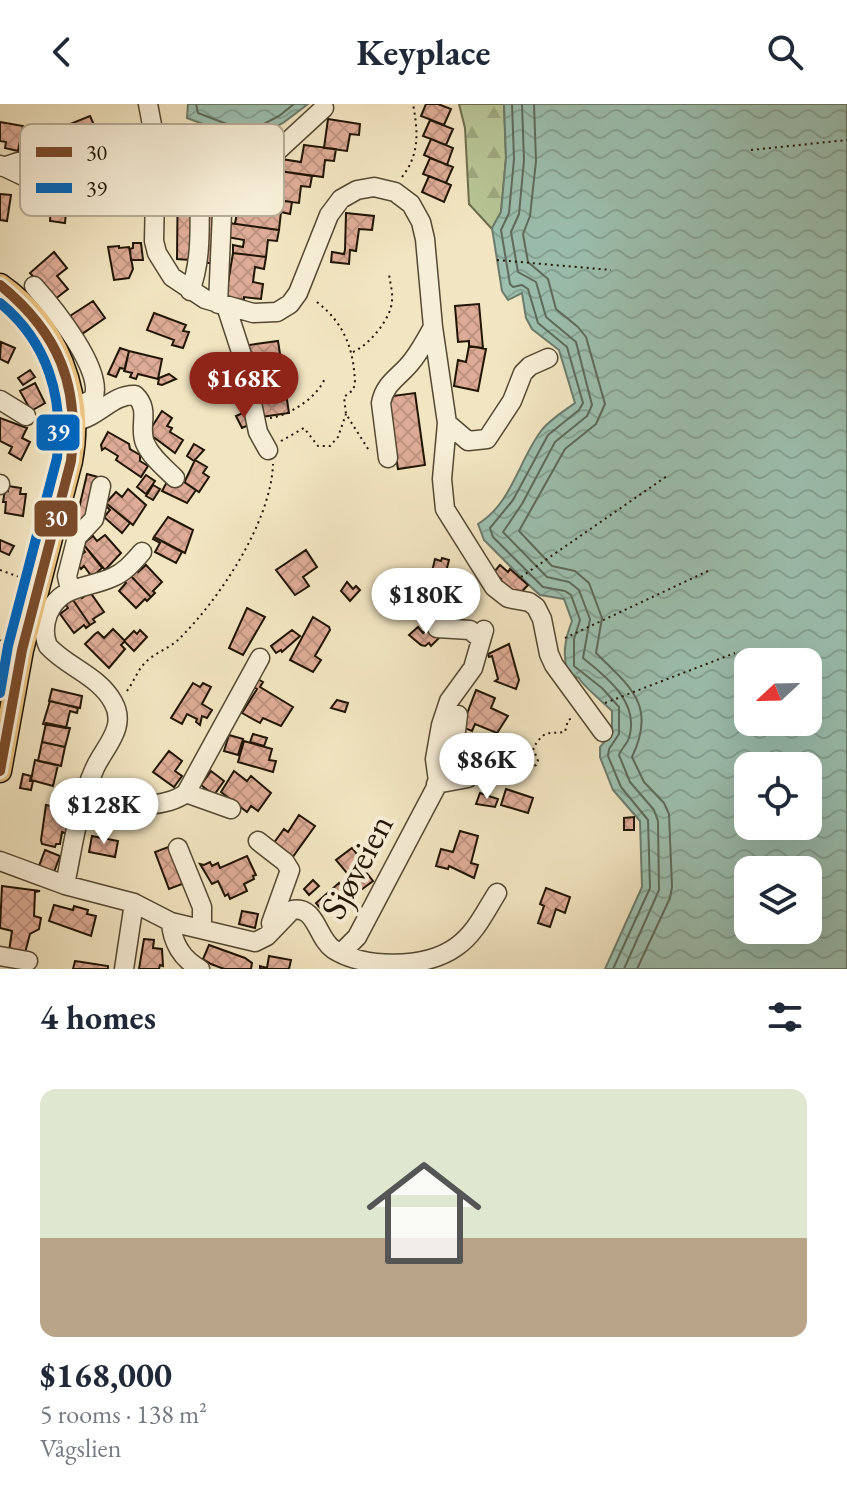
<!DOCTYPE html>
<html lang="en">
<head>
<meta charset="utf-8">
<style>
  :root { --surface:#fff; --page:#f2f2f3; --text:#1f2937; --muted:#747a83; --line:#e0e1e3; --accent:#8f2418 }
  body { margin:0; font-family:"EB Garamond",serif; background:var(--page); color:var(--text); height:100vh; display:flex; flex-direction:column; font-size:30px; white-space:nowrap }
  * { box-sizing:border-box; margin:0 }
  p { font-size:26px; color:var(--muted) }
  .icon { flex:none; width:44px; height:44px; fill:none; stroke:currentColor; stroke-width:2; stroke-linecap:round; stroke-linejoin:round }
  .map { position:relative; height:865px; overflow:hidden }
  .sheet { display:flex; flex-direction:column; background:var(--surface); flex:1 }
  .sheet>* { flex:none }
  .needle { width:52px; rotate:248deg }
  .buttons { position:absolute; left:734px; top:544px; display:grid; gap:16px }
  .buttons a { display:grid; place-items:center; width:88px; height:88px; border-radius:16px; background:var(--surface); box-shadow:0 8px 32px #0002; font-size:40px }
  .price { position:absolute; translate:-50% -68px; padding:0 18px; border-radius:28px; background:#fff; color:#222; font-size:26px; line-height:52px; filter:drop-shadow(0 2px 4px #0008) }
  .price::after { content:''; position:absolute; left:50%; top:48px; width:24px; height:18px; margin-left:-12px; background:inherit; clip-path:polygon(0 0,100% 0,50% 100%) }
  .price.active { background:var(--accent); color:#fff }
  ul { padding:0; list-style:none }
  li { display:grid; align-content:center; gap:16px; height:424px; padding:0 40px }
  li+li { border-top:2px solid var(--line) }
  li span { display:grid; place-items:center; height:248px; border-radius:16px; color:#555 }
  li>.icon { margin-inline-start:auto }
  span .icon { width:144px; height:144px; fill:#fffc; stroke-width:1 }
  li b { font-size:34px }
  h2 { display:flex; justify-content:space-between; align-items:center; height:96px; padding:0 40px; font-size:34px }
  header { display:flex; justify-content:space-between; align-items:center; height:104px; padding:0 40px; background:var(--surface); font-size:36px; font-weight:700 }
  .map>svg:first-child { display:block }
  .forest { fill:url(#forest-firs); stroke:#6c6d4c; stroke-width:2 }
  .water { fill:url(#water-waves); stroke:#6b7b6b; stroke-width:2; fill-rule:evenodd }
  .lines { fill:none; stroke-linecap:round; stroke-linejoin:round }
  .shore { stroke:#5e6a5a; stroke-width:2 }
  .building { fill:url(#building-cross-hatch); stroke:#211504; stroke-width:2 }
  .minor-casing { stroke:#554933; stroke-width:21 }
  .major-casing { stroke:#211504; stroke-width:25 }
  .path { stroke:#211504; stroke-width:2; stroke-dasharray:2 4; stroke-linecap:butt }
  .minor { stroke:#f7eed7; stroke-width:18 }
  .major { stroke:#e9c280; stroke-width:22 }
  .bus-1-casing { stroke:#f7eed7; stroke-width:16 }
  .bus-2-casing { stroke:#f7eed7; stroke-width:16 }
  .bus-1 { stroke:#7a4b2a; stroke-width:10 }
  .bus-2 { stroke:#0065bd; stroke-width:10 }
  .labels { text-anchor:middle; stroke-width:8; stroke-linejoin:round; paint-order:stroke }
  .street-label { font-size:36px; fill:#211504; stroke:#f7eed7 }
  .key { fill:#f7eed7; stroke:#b7ad98; stroke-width:2 }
  .key-label { font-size:22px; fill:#211504 }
  .line-badge { stroke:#f7eed7; stroke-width:3 }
  .badge-label { font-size:22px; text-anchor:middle; font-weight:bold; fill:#fff }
</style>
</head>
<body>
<header><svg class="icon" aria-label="back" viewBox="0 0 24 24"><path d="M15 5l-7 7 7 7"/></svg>Keyplace<svg class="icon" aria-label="search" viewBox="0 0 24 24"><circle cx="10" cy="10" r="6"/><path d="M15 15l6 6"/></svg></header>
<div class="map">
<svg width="847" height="865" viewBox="0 0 847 865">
  <defs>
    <pattern id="forest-firs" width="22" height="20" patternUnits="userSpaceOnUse" patternTransform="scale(2)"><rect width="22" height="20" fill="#b8c595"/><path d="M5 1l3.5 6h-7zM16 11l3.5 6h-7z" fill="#9ea87f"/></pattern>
    <pattern id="water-waves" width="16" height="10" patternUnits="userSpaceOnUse" patternTransform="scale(2)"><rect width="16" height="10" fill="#9cbfaf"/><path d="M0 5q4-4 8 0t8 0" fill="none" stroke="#86a395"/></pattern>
    <pattern id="building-cross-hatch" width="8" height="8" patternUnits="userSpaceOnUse" patternTransform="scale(2)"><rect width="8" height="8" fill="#deac96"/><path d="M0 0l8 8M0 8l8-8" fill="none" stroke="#be9380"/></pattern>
  </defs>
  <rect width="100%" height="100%" fill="#f2e5c1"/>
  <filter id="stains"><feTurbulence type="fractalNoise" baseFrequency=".0025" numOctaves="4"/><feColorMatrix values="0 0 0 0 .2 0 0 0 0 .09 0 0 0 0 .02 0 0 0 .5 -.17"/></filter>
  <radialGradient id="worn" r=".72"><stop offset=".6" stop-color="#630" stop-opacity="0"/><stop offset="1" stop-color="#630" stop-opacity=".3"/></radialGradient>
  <!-- forest -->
  <path class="forest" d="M459,0H504L506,54L501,108L492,125L469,100L465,24Z"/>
  <!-- water -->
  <path class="water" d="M188,0H308L283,19L249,37L187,14Z
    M504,0H847V865H605L642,783L640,717L613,686L600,653V643L612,629V607C604,599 581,580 579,574L568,570C562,551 565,535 572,517L564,495L540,491L531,483L484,436L478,420C512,399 518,358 541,327C549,316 564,307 575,299L559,246L532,225L526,214L522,189L508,196L502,187L492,124L501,108L506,54ZM748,558H808V618H748ZM748,662H808V722H748ZM748,766H808V826H748Z"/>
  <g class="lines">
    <!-- shore -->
    <path class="shore" d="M196,0L198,9L248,28L279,12L294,0
      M512,0L514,55L509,109L501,126L510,180L513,183L522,181L528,185L538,219L567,243L583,299L579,306L548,331L513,396L490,424L493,433L543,483L565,487L571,491L580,516L574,535V562L602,584L619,603V630L609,645L608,652L621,683L648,716L650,784L613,865
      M522,0L524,56L519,110L511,128L518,168L536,178L546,213L576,238L592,301L587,312L555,338L522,400L503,428L547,473L569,478L579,486L590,515L583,554C607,573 640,599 629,634C627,640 621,645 619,651L630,678L654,706L658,717L659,786L624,865
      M534,0L536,57L530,112L523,130L528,158L548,175L556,205L578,223L586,233L605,300L596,320L565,345L519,427L552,462L575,467L589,479L602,514L596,549C630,583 657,601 632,653L644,678L664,699L669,710L672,783L670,794L637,865"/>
  </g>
  <!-- building -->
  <path class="building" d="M426,0H438L451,5L444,21L421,12Z
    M90,12L99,32L117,46L105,61L96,55L92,60L84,54L70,20Z
    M328,15L360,20L359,31L350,30L347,47L324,44Z
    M430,16L453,25L446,41L423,32Z
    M0,18L23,22L18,47L5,44L6,38L0,37Z
    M431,35L453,44L447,61L424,51Z
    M304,41L336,45L334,57L325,56L323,73L279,67L281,55L301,58Z
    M430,54L453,63L446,79L423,70Z
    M178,62H193L190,156L177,155Z
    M204,62H218L216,156H211V159H203Z
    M48,67L69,70L68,76L79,78L78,89L68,88L65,119L50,117L52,69Z
    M279,67L312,72L310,83L301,82L299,99L275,96Z
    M429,72L451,81L444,98L422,88Z
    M0,90L11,91L7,117L0,116Z
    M259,93L292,98L290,110L281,108L279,126L235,120L237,108L257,110Z
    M346,109L374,112L372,126L359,125L356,147L350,146L349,160L331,158L332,148L344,150L345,146Z
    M229,119L279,126L277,137L268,136L266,153L233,149V141L243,143L244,136L227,133Z
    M133,139H141L143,156H131L130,145L133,144Z
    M119,142V144L129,143L133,165L129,174L114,176L108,143Z
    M54,148L67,164L57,172L68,185L54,196L30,169Z
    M233,149L266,153L264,165L255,163L253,178L263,180L261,195L244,193V196L230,194L226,191Z
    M93,197L105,214L82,230L70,212Z
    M479,200L483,244L469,242V237L458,238L455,202Z
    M154,209L186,221L183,227L189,228L183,244L172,241L174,236L147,226Z
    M278,237L289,309L261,313L252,249L250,250L249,241Z
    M1,238L15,244L8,259L0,255Z
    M469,242L486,245L478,287L454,282L458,256L466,258Z
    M120,244L129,247L125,265L120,264L116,273L108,270Z
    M129,247L162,255L158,275L138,270L136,275L130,273L132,269L124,267Z
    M30,266L35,273L23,281L18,274Z
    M169,270L176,275L162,281L158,280L159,274Z
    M35,279L45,299L31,307L20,287Z
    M415,289L425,361L398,365L388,302L385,293Z
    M162,307L172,314L167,322L172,324L170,328L183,336L175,349L148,329Z
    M247,307L253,319L242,324L236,312Z
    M0,314L27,324L22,334L30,338L21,356L9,349L12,343L0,337Z
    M108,328L129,340L130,345L140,351V357L148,362L141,373L116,356L118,352L105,344L102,346L101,341Z
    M194,340L204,346L194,357L187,352Z
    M195,356L207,363L203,369L209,373L199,388L181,376L185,377Z
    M87,370L98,373L87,419L76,417Z
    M146,371L155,377L146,390L137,383Z
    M168,376H181L196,386L187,399L162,387Z
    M153,381L160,385L153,396L146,392Z
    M8,382L21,384L20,390H26L23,412L5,409L6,398H3L5,386L8,387Z
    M128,385L146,401L133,421L106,399L116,388L122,393Z
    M106,399L130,419L122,429L104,413L110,406L105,401Z
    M168,413L193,426L185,449L154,433Z
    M105,431L121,449L105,466L83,440L93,432L97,437Z
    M154,433L182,448L176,459L155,448L160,439L153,435Z
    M0,436L14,442L9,451L0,447Z
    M83,440L102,464L92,473L84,462L81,465L77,460V454L85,448L81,442Z
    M306,446L317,463L303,473L309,482L295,491L276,466Z
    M442,454L449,456L446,468L453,469L447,489L434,485L433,488L428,484L435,455L441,457Z
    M146,461L162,478L153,487L155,489L151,493L127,468L133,462L138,468Z
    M500,461L508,468L510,465L528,481L516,494L498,478L501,475L494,468Z
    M127,468L151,493L147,497L145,495L136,504L119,487L126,479L121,474Z
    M347,478L353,485L356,482L360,486L350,497L341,487Z
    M78,488L82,494L90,488L104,508L93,515L95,518L90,521L71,493Z
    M71,493L90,521L86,524L84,521L74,529L60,510L68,504L64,498Z
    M247,504L265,513L243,551L229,544Z
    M313,513L329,523L330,526L315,552L321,556L313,568L290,556Z
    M432,521L441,532L431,542L429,539L425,542L421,541L409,531L418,523L423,529Z
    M113,525L125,537L121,541L125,545L109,564L85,540L95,530L98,528L104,534Z
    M140,526L147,533L134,547L124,537L134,527L137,530Z
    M292,526L300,532L282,548L281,546L276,549L271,542Z
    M509,540L519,576L516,585L495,577L498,575L492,552L489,553L488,550Z
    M256,574L263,578L260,583L293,603L281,622L263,614L260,619L242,609L257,585L252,582Z
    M193,579L200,583L203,579L211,583L202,600L212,606L207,614L202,612L200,621L196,618L197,615L187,610L182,620L171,614Z
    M52,585L82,592L80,604L49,597Z
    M476,586L495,594L491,604L508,612L497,629L475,620L472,627L462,623Z
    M337,596L348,599L345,608L331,604Z
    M50,597L78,604L77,609L70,607L66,624L43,620Z
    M46,619L70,624L65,643L42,638Z
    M253,630L267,634L264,642L250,638Z
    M229,631L243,635L238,651L224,647Z
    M244,637L272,645L269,656L276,657L273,668L238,658Z
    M42,638L65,643L61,662L38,657Z
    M169,647L182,657L175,667L182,672L174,683L153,668Z
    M35,656L58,661L53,682L31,676Z
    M211,667L224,677L214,691L201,681Z
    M234,667L247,677L251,672L271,689L258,707L251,702L247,708L221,688Z
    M23,670L31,672L30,677H33L31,686L20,684Z
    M506,685L533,694L528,709L501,701Z
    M480,689L498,695L495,703L476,700Z
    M46,701L68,706L65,715L70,716L67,730L62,728L60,740H56L55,743L42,740L41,736Z
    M299,711L315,722L292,754L273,740L284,725L288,728Z
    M634,713V726H624V714Z
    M460,727L478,732L471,759L478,761L474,774L449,762L448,765L436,762L441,745L453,748Z
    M92,732L118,737L115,753L89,748Z
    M171,742L185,779L169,785L155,748Z
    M352,744L368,764L366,768L373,777L361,786L336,756Z
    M45,746L60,752L54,768L39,762Z
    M247,752L256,771L253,772L254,775L244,780L247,787L230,795L228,790L225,792L218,777L212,780L200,760L204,761L210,758L212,762L218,759L220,764Z
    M313,776L319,782L309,791L304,785Z
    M339,779L352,797L342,805L336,798L325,810L316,799Z
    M2,782L40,787L35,788L34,812L41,814L39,825L30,830L25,849L9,847L12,827L0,824Z
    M546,784L570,793L565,809L556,805L550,823L538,819L544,802L540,800Z
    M54,801L73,806L74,802L88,806L87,810L96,812L91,832L49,817Z
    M242,807L258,810L255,824L239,820Z
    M144,835L154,836L153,844L162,845L163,862L160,861L159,865H139Z
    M209,841L245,854L252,859L251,865H224L211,860L203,855Z
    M269,852L291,856L289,865H260V862L267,864Z
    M75,857L108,862V865H73Z"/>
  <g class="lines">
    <!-- minor casing -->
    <g class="minor-casing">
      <path id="minor" d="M148,0L156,42L154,137L157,149L172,173L205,195L253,209L277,208L290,200L298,189L329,111L341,95L357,86L374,83L395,88L411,100L421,118L425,135L433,223L447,319L442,375L445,405L494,483L508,494L529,498L536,503L542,515L549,550L554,561L603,628
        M0,61L36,78
        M3,63L18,58L64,60
        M34,182C52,202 106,268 93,295L74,304
        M190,187C207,145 195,86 202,41
        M218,200L223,86L273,51L324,4
        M226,202L242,251L258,328L268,346
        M0,296L26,312
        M75,317C98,314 112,290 135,291C151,306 138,322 145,339C151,353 164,363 175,374
        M447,319L468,337L487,335L512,297L523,269L530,262L548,254
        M388,354L381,299C385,278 401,272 412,257C420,247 427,234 433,223
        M0,381V380
        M70,486L67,472L77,433L94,415L101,382
        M437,524L470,526L481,535
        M0,547L8,544L22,546
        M438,677L435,655L441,621L449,597L473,564L484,526
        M436,680L468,674
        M186,689L231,705
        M83,700C112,701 163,707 186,689L260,554
        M258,737L285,758L290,766L271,819L272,824
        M178,744L202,803V825
        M0,757L65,781L134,799L171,818L255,838L267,832L292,806C316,801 317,834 333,845C363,865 425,865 456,843C475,830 485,808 497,789
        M65,781C73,742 78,702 94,666C103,644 128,624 113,598C99,572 67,563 48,542C43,531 44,521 48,510C61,480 88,485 113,473C125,468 133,458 142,448
        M171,818C172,838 182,855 200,865
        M342,848L357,833L453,651L458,611
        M0,852L28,857
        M124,865L134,799"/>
    </g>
    <!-- major casing -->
    <g class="major-casing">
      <path id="major" d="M0,181C57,221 84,289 71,357L22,546L0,667"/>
    </g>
    <!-- path -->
    <path class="path" d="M751,46L847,36
      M402,73C420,50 418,27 413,0
      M497,156L611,166
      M317,198C345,220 354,246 355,280L353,286L344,293L346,310L370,348
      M353,248C369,241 391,215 392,197C393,188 390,179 389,170
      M270,314C289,312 318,293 325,274
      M42,320L54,325
      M281,337L304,324L318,342H330L338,333L346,310
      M0,466L22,474
      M521,473L667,372
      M565,534L710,466
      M127,587C133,579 137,568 143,561C152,550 168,545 178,536C219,496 271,418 273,360
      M605,599L735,549
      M484,668C501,681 518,669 536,661L538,657L533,644C545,626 545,630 565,628L568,616L573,614"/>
    <!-- minor -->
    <use href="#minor" class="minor"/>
    <!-- major -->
    <use href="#major" class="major"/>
    <!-- bus-1 casing -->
    <g class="bus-1-casing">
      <path id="bus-1" d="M0,181C59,229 80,282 71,357L22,546L0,667"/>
    </g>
    <!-- bus-2 casing -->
    <g class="bus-2-casing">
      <path id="bus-2" d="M0,199C48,238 64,294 57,354L8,542L0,589"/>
    </g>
    <!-- bus-1 -->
    <use href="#bus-1" class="bus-1"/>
    <!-- bus-2 -->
    <use href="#bus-2" class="bus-2"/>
  </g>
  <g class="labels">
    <!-- street labels -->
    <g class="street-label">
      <text transform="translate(356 762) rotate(-62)" y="13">Sjøveien</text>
    </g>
  </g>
  <!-- legend -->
  <rect x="20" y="20" width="264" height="92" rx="12" class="key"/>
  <rect x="36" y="43" width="36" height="10" fill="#7a4b2a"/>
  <rect x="36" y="79" width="36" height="10" fill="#0065bd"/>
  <g class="key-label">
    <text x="86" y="56">30</text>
    <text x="86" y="92">39</text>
  </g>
  <g class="line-badge">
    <rect x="35" y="309" width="46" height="39" rx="8" fill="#0065bd"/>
    <rect x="33" y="395" width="46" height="39" rx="8" fill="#7a4b2a"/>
  </g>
  <g class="badge-label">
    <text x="58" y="336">39</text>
    <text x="56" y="422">30</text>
  </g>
  <rect width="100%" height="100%" filter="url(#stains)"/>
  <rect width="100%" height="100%" fill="url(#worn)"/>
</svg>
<div class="buttons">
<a><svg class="needle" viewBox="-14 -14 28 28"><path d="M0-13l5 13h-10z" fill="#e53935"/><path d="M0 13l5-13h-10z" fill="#747a83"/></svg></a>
<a><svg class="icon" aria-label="locate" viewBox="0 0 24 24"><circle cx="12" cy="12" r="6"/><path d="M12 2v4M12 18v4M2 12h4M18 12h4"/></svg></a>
<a><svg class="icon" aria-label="layers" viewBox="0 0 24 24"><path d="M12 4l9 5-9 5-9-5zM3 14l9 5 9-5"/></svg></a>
</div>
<b class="price active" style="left:244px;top:316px">$168K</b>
<b class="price" style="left:426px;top:532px">$180K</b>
<b class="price" style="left:487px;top:697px">$86K</b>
<b class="price" style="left:104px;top:742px">$128K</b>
</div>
<section class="sheet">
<h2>4 homes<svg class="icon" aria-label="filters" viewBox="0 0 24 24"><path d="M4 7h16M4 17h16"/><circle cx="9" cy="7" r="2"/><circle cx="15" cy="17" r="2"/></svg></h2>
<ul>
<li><span style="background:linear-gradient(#dfe7d0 60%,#b9a48a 0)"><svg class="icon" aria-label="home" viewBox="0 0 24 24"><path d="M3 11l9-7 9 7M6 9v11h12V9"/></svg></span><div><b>$168,000</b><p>5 rooms · 138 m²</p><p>Vågslien</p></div></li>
</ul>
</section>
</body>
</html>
